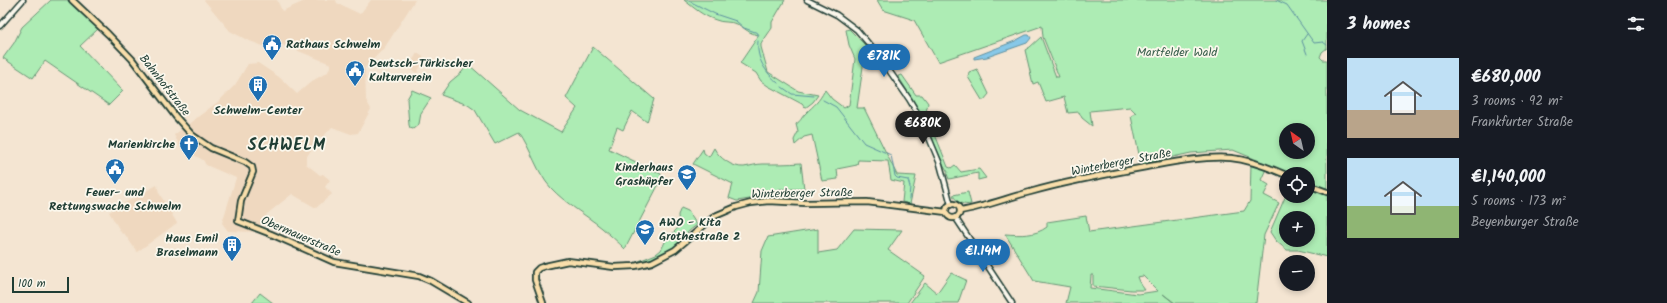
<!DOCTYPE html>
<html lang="en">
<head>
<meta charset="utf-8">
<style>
  :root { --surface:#171b24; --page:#242831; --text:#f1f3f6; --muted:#9ea1a6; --accent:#1f6fb2 }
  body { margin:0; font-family:Kalam,sans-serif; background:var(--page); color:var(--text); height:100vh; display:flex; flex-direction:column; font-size:15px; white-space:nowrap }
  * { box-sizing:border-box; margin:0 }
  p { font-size:13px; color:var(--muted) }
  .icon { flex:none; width:22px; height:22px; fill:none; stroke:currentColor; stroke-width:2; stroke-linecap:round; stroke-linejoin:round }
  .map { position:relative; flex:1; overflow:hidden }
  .drawer { display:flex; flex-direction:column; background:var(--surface); width:340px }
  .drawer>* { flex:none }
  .needle { width:26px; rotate:326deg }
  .tools { position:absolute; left:1279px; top:123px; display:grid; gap:8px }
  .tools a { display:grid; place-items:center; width:36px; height:36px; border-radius:50%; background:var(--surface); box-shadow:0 2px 6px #0003; font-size:20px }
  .scale { position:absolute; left:12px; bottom:10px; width:57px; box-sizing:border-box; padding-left:4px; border:2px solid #1f3d34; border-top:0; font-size:11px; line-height:14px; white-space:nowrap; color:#1f3d34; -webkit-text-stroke:3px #fbf7ec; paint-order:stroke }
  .price { position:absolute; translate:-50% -34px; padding:0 9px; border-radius:14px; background:var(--accent); color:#fff; font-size:13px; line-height:26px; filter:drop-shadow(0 1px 2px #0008) }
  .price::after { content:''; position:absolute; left:50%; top:24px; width:12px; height:9px; margin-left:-6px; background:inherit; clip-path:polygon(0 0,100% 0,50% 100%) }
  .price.on { background:#222; color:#fff }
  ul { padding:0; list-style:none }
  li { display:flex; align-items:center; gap:12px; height:100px; padding:0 20px }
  li span { display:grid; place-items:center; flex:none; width:112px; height:80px; border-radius:0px; color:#555 }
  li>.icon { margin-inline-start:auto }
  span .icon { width:48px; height:48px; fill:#fffc; stroke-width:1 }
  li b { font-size:17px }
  h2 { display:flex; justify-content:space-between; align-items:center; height:48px; padding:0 20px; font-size:17px }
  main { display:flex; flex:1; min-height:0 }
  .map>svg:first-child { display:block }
  .built { fill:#efd8bf }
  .green { fill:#adecb4; stroke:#669474; fill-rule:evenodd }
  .water { fill:#87c8e8; stroke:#5d90a0 }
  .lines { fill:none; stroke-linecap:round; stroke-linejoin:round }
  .stream { stroke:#5d90a0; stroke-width:1 }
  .secondary-casing { stroke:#1f3d34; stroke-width:7 }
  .primary-casing { stroke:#1f3d34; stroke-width:8 }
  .secondary { stroke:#fbf7ec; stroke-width:4 }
  .primary { stroke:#f9deab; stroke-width:4.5 }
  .labels { text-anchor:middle; stroke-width:3.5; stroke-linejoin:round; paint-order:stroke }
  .poi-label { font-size:12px; font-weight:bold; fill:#1f3d34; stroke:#fbf7ec; text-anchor:start }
  .park-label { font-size:12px; fill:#3b604e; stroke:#fbf7ec }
  .street-label { font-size:12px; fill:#1f3d34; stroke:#fbf7ec }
  .district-label { font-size:16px; font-weight:bold; letter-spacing:1px; fill:#1f3d34; stroke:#fbf7ec }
</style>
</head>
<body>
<main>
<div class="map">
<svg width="1327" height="303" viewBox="0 0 1327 303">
  <rect width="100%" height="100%" fill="#f4e5d2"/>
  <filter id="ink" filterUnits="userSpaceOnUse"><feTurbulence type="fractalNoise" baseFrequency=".025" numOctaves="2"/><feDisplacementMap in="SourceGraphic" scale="8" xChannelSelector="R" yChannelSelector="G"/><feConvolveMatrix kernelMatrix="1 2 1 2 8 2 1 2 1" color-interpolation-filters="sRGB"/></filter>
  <g filter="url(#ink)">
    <!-- built -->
    <path class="built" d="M204,0H277L282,11L307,0H336L337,3L360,14L371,0H415L385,47L365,68L366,100L371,109L358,133L351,134L332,127L322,138L320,136L306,158V164L320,175L323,174L330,180L325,187L332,194L316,208L292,194L267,214L256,232L228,231L222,223L236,178L206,165L203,160L181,148L174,135L219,101L235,85L248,64L258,63L279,77L297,94L312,81L328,72L331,64L276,42L271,49L247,40L230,31Z
      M417,53L425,58L417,73L408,68Z
      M157,185L159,193L177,223L137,252L124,233L122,234L109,212Z"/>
    <!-- green -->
    <path class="green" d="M51,0H67L98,29L80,46L123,91L109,105L45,61L33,78L3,58L14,43L22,27Z
      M684,0H785L772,22V28L761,44V47L768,72L798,91L818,95L813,102L805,108L802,104L768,86L761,81L756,73L740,63L759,35C749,34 745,28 737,24C730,21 722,23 716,20C703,16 694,8 684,0Z
      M877,0H1327V48L1322,52L1320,57L1323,60H1327V257L1298,250H1287L1276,241L1270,232L1286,195L1308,196V174H1291L1233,150L1191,153L1141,164L1131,116L1136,113L1130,107L1090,111L1092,126L1082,118L1079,112L1068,113L1064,97L1046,102L1038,82L1033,84L1025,50L1030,47L1041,37L1056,77H1059L1043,37L1042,26L938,62L914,20L883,10ZM1286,130H1308V152H1286ZM1286,218H1308V240H1286Z
      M849,29L866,46L857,108H864L897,175L916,176L910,204L902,202L904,183L891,180L888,161L858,160L857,165L837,169L838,179L822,181L812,135L804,137L795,145L794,140L798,132L796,124C801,121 801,118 805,114C815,104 818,103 825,90L832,99L844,108L849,105L855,59L849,45L846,30Z
      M593,47L654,99L647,122L632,111L623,130L617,127L609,149L661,174L662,178L625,249C618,242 610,235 602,228C586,215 566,204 551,188C537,173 531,149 519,132L495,144L475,110L468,105L441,95L450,82L462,72L468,64L520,110L561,132L577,108L566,98Z
      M977,69L989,94L984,100H982L968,77L969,72Z
      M902,75L916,95H922L928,103L926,112L948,167L951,168L955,165L961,172L979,169L986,178L978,180V173L949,179L947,174L948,172L943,164L921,113L898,76Z
      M412,90L431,98L421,113L419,124L413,129L410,128L409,125L407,99Z
      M714,148C719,158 733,168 744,167C751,166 756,164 763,164C776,164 788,164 801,163L804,189H779V197H762L737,201L729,198L733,184L693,164L703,149L704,153L709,157Z
      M1251,164L1266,169L1261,180L1269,185L1264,195L1279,203L1264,235L1256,303H1175L1163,294L1174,303H1066L1070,287L1034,281L1005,234C1021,235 1035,236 1047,227V222L1086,216L1089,232L1244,211L1250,201ZM1091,275H1093V286L1131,290H1145L1139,282L1137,277L1143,276L1158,291L1138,294L1090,288Z
      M968,192L971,204C964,206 956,202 953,195Z
      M681,208L688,211L697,225C689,230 683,237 677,244C668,256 648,261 634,263L656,254L661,250L666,240L679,227L678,215Z
      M818,229V253L837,250L854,229L902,230L888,250L925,276L907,303H754L759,292L762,251L768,237Z
      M951,273L966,280L958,303H910L925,283L937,293Z
      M260,293L273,303H252Z"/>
    <!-- water -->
    <path class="water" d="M1026,35H1029L1031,38L1027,43L987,57L974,59V57L1015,41Z"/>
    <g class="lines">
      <!-- stream -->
      <path class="stream" d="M687,0L715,14L736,21L744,28L758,33V36
        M1276,0L1287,5L1314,43L1323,42L1327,45
        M1307,34L1302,41L1307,54
        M758,41C756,58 765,72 778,83
        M782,87L792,94L814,96
        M823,100L836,107L864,143L891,155L895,176L897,178L908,180L910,187L909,199"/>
      <!-- secondary casing -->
      <g class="secondary-casing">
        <path id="secondary" d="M807,0L837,15L857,30L879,56L909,99L922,121L940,164L951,205
          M0,26L23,0
          M955,217L1012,303"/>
      </g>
      <!-- primary casing -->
      <g class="primary-casing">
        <path id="primary" d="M72,0L108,34L132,59L176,117L192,135L211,148L245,162L252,167L253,172L241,201L238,221L271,234L334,262L419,276L431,281L468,303
          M1308,185L1327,192
          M946 211a7 7 0 1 1 14 0a7 7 0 1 1-14 0Z
          M960,211C984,207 1007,198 1030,192C1068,181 1107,174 1146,167C1174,162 1203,156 1231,158C1250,160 1268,167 1286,175
          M543,303L535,280V272L539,268L545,266L568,261L614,267L635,266L652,262L675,250L715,216L736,207L751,203L769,201L806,203L867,202L946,212"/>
      </g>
      <!-- secondary -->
      <use href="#secondary" class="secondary"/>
      <!-- primary -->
      <use href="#primary" class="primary"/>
    </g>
  </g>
  <!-- icons -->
  <defs>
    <g id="civic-pin" transform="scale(1)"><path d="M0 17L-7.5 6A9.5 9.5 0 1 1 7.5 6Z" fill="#1f6fb2" stroke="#fbf7ec"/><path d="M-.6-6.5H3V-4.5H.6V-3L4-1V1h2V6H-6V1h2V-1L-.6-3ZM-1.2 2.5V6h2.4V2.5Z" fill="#fff"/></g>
    <g id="building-pin" transform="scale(1)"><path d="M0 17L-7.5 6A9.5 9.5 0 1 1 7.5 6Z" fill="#1f6fb2" stroke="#fbf7ec"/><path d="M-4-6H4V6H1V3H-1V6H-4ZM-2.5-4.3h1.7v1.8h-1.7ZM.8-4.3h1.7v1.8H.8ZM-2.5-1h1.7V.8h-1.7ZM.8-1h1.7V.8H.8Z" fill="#fff"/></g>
    <g id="church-pin" transform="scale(1)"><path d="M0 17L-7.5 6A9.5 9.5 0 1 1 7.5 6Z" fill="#1f6fb2" stroke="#fbf7ec"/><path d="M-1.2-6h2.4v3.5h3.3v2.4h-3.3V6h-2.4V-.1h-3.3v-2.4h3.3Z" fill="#fff"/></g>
    <g id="school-pin" transform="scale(1)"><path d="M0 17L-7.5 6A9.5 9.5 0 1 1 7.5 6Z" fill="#1f6fb2" stroke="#fbf7ec"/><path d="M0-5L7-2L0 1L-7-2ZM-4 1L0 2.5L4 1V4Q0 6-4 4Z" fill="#fff"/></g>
  </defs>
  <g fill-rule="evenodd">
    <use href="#civic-pin" x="272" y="44"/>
    <use href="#civic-pin" x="355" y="70"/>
    <use href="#building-pin" x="258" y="85"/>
    <use href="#church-pin" x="189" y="144"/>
    <use href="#civic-pin" x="115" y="168"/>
    <use href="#school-pin" x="687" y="174"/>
    <use href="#school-pin" x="645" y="229"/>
    <use href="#building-pin" x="232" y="245"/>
  </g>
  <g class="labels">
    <!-- poi labels -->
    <g class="poi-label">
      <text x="286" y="48">Rathaus Schwelm</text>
      <text x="369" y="67">Deutsch-Türkischer<tspan x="369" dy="14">Kulturverein</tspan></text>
      <text x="258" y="114" text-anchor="middle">Schwelm-Center</text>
      <text x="175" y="148" text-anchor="end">Marienkirche</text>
      <text x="673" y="171" text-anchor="end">Kinderhaus<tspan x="673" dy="14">Grashüpfer</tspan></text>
      <text x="115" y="196" text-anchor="middle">Feuer- und<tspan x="115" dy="14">Rettungswache Schwelm</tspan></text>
      <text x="659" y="226">AWO - Kita<tspan x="659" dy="14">Grothestraße 2</tspan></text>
      <text x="218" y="242" text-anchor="end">Haus Emil<tspan x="218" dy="14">Braselmann</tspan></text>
    </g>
    <!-- park labels -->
    <g class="park-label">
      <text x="1177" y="56">Martfelder Wald</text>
    </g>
    <!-- street labels -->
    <g class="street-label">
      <text transform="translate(165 85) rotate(52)" y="4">Bahnhofstraße</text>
      <text transform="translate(1121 162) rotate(-11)" y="4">Winterberger Straße</text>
      <text transform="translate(802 193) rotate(-1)" y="4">Winterberger Straße</text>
      <text transform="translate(301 236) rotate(23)" y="4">Obermauerstraße</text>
    </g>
    <!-- district labels -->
    <g class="district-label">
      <text x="287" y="150">SCHWELM</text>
    </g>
  </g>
</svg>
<div class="tools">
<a><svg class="needle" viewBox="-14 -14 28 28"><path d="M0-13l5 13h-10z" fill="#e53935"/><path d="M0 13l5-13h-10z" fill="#9ea1a6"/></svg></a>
<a><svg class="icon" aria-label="locate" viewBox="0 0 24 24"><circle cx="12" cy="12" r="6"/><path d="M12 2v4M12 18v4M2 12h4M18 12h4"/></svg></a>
<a>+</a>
<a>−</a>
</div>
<div class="scale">100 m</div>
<b class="price" style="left:884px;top:78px">€781K</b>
<b class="price on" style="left:923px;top:145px">€680K</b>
<b class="price" style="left:983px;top:273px">€1.14M</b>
</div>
<section class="drawer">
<h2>3 homes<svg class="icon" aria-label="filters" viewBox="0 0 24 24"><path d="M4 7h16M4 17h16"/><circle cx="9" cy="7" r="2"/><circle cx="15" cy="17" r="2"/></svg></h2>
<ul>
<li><span style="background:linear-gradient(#bfe0f5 65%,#b9a48a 0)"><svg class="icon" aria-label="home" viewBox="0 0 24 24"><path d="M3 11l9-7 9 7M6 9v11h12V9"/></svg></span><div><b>€680,000</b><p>3 rooms · 92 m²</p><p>Frankfurter Straße</p></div></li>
<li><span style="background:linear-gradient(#bfe0f5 60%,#8fb573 0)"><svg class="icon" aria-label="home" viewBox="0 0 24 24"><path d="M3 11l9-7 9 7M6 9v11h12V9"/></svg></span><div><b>€1,140,000</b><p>5 rooms · 173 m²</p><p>Beyenburger Straße</p></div></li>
</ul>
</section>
</main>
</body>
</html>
